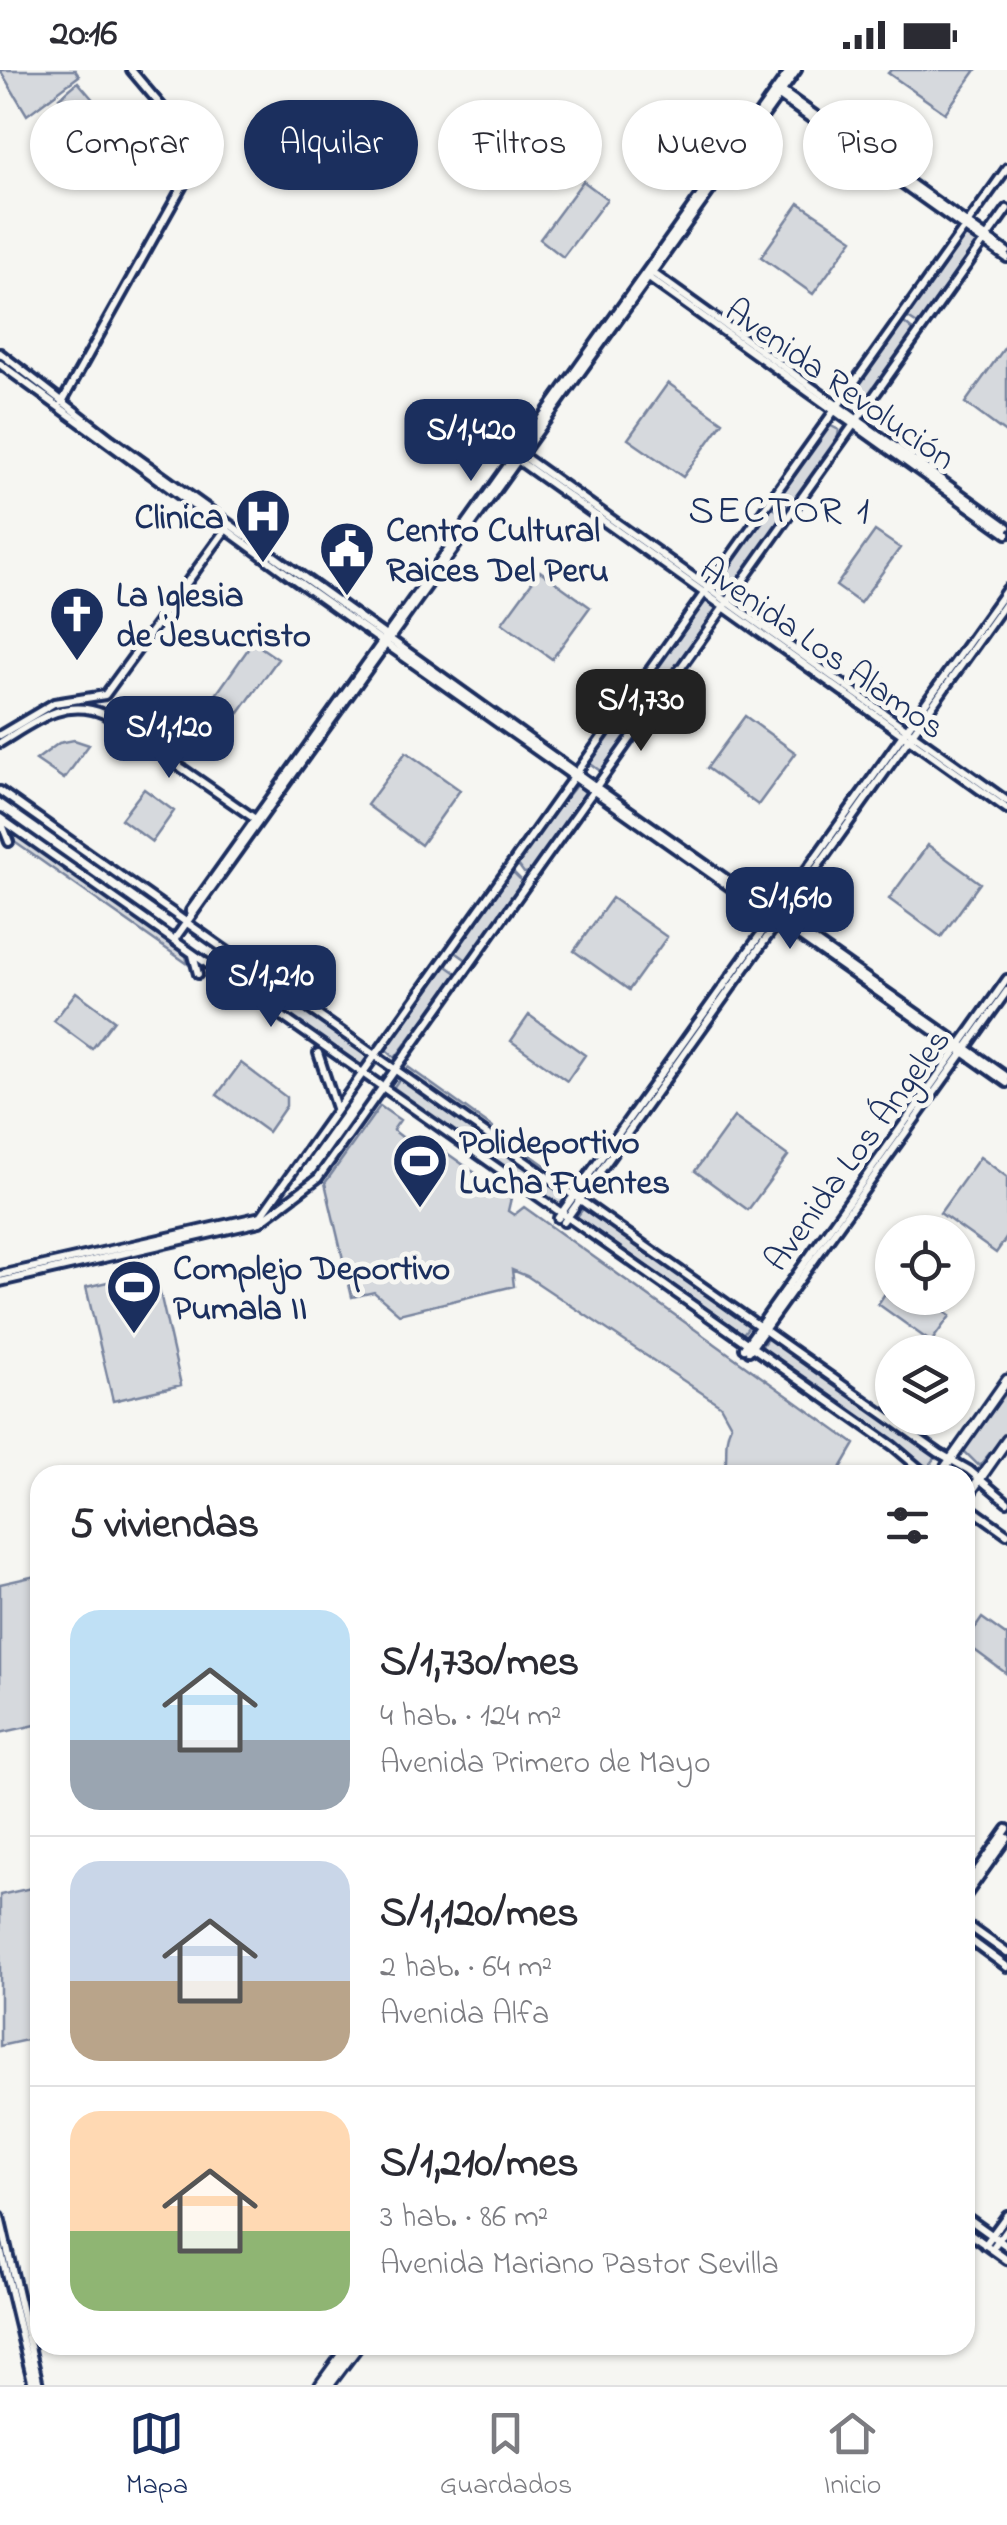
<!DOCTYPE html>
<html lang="es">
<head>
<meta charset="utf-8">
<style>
  :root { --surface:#fff; --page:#f2f2f3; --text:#2b2b33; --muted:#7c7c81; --line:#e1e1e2; --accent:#1b2f5e }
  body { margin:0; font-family:"Indie Flower",sans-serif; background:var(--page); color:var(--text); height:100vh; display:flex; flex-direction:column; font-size:38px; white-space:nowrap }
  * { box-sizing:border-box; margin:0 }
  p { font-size:32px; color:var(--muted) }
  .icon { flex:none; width:55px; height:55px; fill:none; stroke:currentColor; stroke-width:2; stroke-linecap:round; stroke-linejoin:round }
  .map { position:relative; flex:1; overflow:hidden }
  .panel { position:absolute; left:30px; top:1395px; width:945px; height:890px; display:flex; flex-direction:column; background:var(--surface); border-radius:30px; box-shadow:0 2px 8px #0004 }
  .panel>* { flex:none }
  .banner { position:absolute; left:30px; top:30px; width:948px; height:90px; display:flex; gap:20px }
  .controls { position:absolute; left:875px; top:1145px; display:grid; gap:20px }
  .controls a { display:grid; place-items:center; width:100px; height:100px; border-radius:50%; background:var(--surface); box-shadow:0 2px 8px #0004; font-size:50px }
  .price { position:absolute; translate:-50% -85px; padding:0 22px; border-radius:20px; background:var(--accent); color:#fff; font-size:32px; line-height:65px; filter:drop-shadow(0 2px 5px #0008) }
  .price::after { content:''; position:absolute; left:50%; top:60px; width:30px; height:22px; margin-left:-15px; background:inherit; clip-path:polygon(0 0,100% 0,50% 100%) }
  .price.active { background:#222; color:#fff }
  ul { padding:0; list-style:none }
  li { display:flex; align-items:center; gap:30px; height:250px; padding:0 40px }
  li+li { border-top:2px solid var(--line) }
  li span { display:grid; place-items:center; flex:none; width:280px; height:200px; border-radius:30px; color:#555 }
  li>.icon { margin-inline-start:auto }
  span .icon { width:120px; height:120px; fill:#fffc; stroke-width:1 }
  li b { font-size:42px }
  h2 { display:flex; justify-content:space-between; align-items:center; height:120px; padding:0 40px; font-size:42px }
  .pill { padding:0 35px; border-radius:45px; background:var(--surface); box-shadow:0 2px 8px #0004; font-size:35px; line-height:90px }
  .pill.active { background:var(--accent); color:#fff }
  .status { display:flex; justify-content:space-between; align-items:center; height:70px; padding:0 50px; background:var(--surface); direction:ltr }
  .status svg { height:28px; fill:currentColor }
  .tab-bar { display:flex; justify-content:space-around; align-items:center; height:140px; border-top:2px solid var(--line); background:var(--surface); font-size:28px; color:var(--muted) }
  .tab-bar a { display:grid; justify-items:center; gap:5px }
  .tab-bar .active { color:var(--accent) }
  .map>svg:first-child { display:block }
  .green { fill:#d6d9dd; stroke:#78849e; stroke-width:2.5 }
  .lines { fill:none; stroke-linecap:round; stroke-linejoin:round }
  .secondary-casing { stroke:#1b2f5e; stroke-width:14 }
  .primary-casing { stroke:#1b2f5e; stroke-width:15 }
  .secondary { stroke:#f6f6f2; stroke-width:6 }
  .primary { stroke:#f6f6f2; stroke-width:8 }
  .labels { text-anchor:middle; stroke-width:10; stroke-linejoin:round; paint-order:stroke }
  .street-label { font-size:35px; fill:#1b2f5e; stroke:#f6f6f2 }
  .poi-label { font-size:35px; font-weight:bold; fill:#1b2f5e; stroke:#f6f6f2; text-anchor:start }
  .quarter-label { font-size:40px; letter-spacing:2.5px; fill:#1b2f5e; stroke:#f6f6f2 }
</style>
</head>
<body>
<div class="status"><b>20:16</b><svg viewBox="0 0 49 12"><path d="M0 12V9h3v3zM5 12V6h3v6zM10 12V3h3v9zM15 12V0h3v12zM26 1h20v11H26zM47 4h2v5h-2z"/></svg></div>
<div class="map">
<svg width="1007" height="2315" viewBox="0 0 1007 2315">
  <rect width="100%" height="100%" fill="#f6f6f2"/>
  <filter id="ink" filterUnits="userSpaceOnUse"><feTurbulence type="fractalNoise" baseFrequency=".01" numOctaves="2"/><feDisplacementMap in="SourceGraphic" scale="20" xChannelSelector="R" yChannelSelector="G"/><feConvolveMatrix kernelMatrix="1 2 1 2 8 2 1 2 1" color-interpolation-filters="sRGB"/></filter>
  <g filter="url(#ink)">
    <!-- green -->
    <path class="green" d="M0,0H75L79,6L27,45Z
      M891,0H976L945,43L888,3Z
      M78,12L147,93L133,116L59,28Z
      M583,111L607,129L563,187L540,169Z
      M799,133L853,169L813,224L761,187Z
      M965,164L979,173L919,255L908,248L910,241Z
      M903,252L916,263L856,344L844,334Z
      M1005,277L1007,279V364L965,333Z
      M668,313L723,352L683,407L628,369Z
      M829,355L839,360L837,372L789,438L778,426Z
      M771,436L785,447L724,527L714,516Z
      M875,461L900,478L860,533L836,516Z
      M540,501L590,537L552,589L502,553Z
      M705,529L717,536V542L657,621L647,611Z
      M253,572L278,589L239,643L215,626Z
      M642,618L656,627L603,703L588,692Z
      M745,646L796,683L758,735L707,698Z
      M74,670L89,675L64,709L36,690L59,673Z
      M406,682L460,720L421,775L367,735Z
      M578,713L587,725L531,802L524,803L516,792Z
      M144,719L174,741L152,772L121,749Z
      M8,758L186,886L188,894L13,771Z
      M928,775L980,813L941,867L889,829Z
      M512,801L523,812L468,891L454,881Z
      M612,828L667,867L629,920L574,881Z
      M444,894L458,904L395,988L384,978Z
      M270,916L370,986L361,999L261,929Z
      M76,922L114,950L92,979L54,951Z
      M529,945L585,985L567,1011L511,971Z
      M241,993L286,1027V1036L268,1062L217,1025Z
      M408,997L574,1116L571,1120L404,1003Z
      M400,1008L567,1125L559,1136L393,1018Z
      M380,1036L400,1050L393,1060L429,1088L438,1077L511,1128L508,1141L514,1145L524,1137L855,1374L837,1405H723C730,1389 722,1373 731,1355L720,1335L527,1206L512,1200L514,1216L399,1244L374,1222L352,1227L325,1113Z
      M734,1047L788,1086L748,1140L695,1101Z
      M980,1087L1007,1107V1167L996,1183L940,1143Z
      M585,1136L751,1253L743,1264L577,1147Z
      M155,1201L181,1315L113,1331L86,1217Z
      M892,1213V1228H924L950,1246L931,1272L878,1234Z
      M769,1266L937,1386L926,1400L761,1277Z
      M1007,1318V1362L979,1396L963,1380Z
      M40,1505V1654L0,1663V1514Z
      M982,1548L1007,1566V1604L965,1573Z
      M40,1816V1967L0,1976V1825Z"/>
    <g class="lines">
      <!-- secondary casing -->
      <g class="secondary-casing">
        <path id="secondary" d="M780,20L1007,182
          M775,23L1007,188
          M650,201L1007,457
          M646,206L1007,464
          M0,283L111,369L596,717L1007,1007
          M0,294L294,509L1007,1013
          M62,332L201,83L131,0
          M519,383L1007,731
          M515,388L1007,739
          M0,665L54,633L105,625L226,459
          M0,673C33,653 64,627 104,644L258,751
          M0,721L939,1383L969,1400L1007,1432
          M0,748L893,1376L927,1405
          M0,749L9,772
          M190,841L790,0
          M174,870L797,0
          M193,885L198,904
          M318,983L336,1038
          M558,1148L1007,519
          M564,1152L1007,531
          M0,1205L261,1146L1007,98
          M0,1212L260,1152L318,1108L1007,139
          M744,1278L1007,909
          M749,1281L1007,921
          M965,1434L1007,1464
          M965,1818L1007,1759
          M965,1827L1007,1768
          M965,1853L1007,1883
          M965,1866L1007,1897
          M965,2146L1007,2176
          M0,2147L39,2315
          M965,2160L1007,2190
          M985,2175L1007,2145
          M0,2178L33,2315
          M992,2179L1007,2158"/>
      </g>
      <!-- primary casing -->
      <g class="primary-casing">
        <path id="primary" d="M940,1405L1007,1310
          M965,1430L1007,1370
          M320,2315L349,2275
          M329,2315L359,2275"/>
      </g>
      <!-- secondary -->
      <use href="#secondary" class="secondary"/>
      <!-- primary -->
      <use href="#primary" class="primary"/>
    </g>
  </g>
  <!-- icons -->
  <defs>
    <g id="hospital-pin" transform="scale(2.875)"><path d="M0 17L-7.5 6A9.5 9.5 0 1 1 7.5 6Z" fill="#1b2f5e" stroke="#f6f6f2"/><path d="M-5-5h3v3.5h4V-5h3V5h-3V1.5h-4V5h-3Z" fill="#fff"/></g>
    <g id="civic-pin" transform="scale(2.875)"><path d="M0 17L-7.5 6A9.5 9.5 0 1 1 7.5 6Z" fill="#1b2f5e" stroke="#f6f6f2"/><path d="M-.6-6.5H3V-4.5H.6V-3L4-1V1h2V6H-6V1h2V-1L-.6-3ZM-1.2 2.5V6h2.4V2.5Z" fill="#fff"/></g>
    <g id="church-pin" transform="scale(2.875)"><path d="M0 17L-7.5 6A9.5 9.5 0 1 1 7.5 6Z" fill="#1b2f5e" stroke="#f6f6f2"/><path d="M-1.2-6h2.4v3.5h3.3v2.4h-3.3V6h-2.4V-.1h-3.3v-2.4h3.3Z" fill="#fff"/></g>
    <g id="stadium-pin" transform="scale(2.875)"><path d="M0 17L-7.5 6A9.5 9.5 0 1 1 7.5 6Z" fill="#1b2f5e" stroke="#f6f6f2"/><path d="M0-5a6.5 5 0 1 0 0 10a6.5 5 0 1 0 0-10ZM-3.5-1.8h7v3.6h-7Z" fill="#fff"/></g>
  </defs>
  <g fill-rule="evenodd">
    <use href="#hospital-pin" x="263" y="446"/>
    <use href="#civic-pin" x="347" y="479"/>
    <use href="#church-pin" x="77" y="544"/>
    <use href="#stadium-pin" x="420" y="1091"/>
    <use href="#stadium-pin" x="134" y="1217"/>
  </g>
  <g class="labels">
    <!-- street labels -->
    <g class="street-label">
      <text transform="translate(841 313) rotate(35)" y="12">Avenida Revolución</text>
      <text transform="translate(823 577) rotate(35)" y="12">Avenida Los Alamos</text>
      <text transform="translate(856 1079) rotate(-54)" y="12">Avenida Los Ángeles</text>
    </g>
    <!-- poi labels -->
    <g class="poi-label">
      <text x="224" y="458" text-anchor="end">Clinica</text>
      <text x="386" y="471">Centro Cultural<tspan x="386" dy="40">Raices Del Peru</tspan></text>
      <text x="116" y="536">La Iglesia<tspan x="116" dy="40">de Jesucristo</tspan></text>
      <text x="459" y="1083">Polideportivo<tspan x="459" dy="40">Lucha Fuentes</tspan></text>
      <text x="173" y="1209">Complejo Deportivo<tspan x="173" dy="40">Pumala II</tspan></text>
    </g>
    <!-- quarter labels -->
    <g class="quarter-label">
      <text x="780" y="452">SECTOR 1</text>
    </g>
  </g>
</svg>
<div class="controls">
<a><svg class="icon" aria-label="locate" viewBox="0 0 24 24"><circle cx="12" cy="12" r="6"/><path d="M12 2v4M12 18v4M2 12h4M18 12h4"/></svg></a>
<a><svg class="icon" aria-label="layers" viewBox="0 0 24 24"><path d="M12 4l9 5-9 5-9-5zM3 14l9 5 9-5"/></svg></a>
</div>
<b class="price" style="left:471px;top:414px">S/1,420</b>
<b class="price active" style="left:641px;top:684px">S/1,730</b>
<b class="price" style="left:169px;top:711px">S/1,120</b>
<b class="price" style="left:790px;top:882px">S/1,610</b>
<b class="price" style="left:271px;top:960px">S/1,210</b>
<div class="banner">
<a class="pill">Comprar</a>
<a class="pill active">Alquilar</a>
<a class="pill">Filtros</a>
<a class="pill">Nuevo</a>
<a class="pill">Piso</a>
</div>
<section class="panel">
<h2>5 viviendas<svg class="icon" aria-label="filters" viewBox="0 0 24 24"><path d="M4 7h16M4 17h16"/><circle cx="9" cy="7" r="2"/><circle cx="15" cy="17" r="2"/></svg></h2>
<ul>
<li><span style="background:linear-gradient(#bfe0f5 65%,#9aa5b1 0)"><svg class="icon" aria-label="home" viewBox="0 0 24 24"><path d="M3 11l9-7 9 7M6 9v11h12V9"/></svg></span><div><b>S/1,730/mes</b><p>4 hab. · 124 m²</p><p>Avenida Primero de Mayo</p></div></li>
<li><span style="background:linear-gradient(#c9d6e8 60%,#b9a48a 0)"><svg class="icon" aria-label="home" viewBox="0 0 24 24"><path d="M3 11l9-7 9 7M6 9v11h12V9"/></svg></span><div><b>S/1,120/mes</b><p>2 hab. · 64 m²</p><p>Avenida Alfa</p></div></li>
<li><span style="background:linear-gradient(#ffd9b3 60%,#8fb573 0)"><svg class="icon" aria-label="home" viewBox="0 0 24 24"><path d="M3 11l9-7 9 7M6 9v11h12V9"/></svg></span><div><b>S/1,210/mes</b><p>3 hab. · 86 m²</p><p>Avenida Mariano Pastor Sevilla</p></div></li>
</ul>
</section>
</div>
<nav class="tab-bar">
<a class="active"><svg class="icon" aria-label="map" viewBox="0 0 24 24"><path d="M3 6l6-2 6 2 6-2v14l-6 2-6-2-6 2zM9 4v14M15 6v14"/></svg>Mapa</a>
<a><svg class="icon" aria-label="saved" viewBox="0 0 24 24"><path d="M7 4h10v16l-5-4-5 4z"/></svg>Guardados</a>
<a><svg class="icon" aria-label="home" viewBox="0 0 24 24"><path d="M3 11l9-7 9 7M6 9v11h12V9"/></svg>Inicio</a>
</nav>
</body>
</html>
